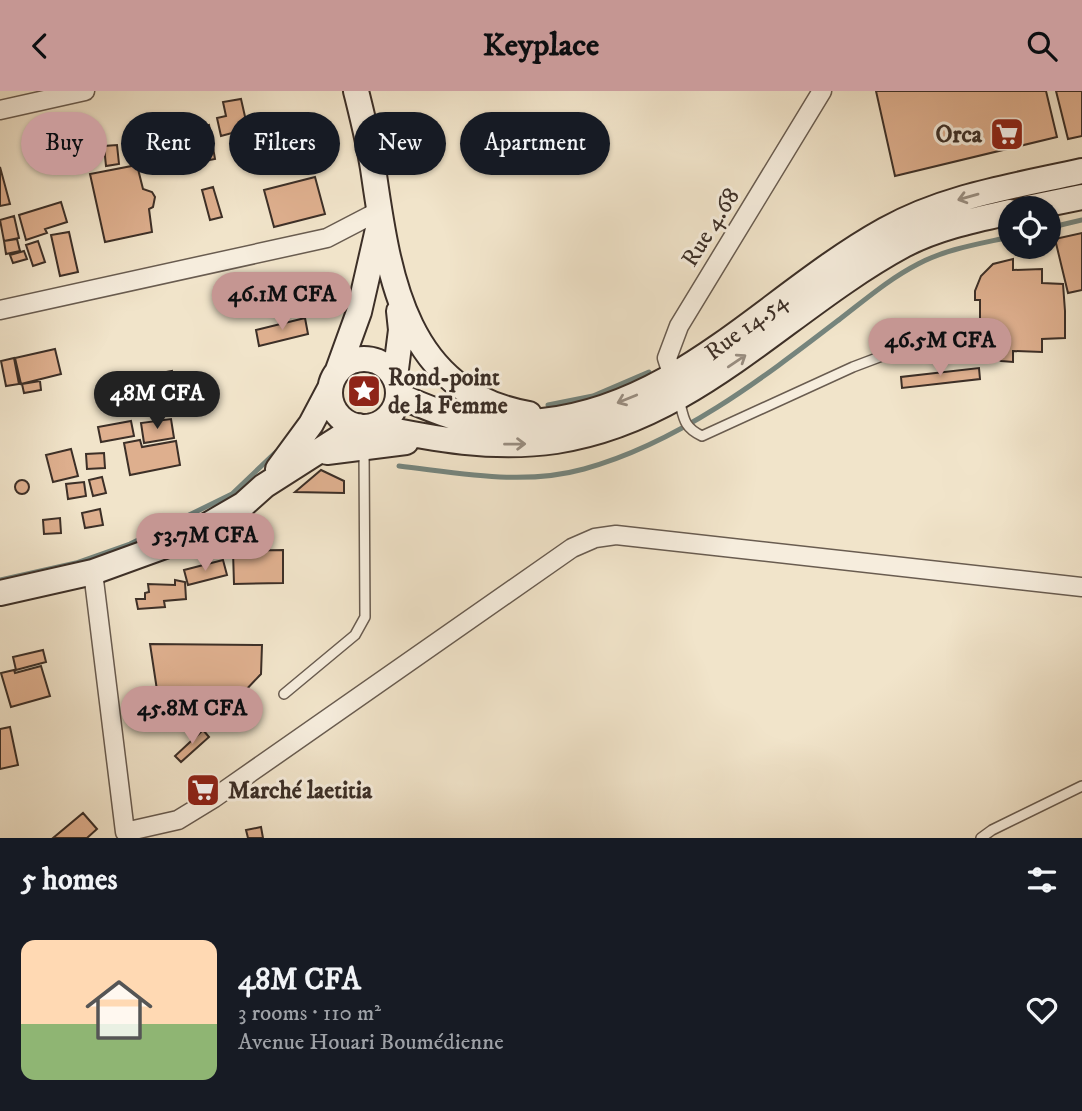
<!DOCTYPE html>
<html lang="en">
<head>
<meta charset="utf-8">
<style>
  :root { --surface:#171b24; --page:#242831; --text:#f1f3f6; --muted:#9ea1a6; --accent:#c59692 }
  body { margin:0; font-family:"IM FELL DW Pica",serif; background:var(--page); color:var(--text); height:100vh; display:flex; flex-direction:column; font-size:26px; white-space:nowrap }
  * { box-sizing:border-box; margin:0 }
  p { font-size:23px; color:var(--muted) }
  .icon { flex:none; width:38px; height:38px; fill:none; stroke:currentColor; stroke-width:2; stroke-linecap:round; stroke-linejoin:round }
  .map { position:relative; height:747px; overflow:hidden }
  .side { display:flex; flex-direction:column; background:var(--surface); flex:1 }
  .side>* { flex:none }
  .hud { position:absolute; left:21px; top:21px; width:700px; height:63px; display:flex; gap:14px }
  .tools { position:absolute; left:998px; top:105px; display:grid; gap:14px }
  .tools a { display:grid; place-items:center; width:63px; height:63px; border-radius:50%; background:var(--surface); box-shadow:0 2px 5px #0004; font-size:35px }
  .price { position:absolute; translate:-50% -60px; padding:0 16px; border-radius:24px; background:var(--accent); color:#111; font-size:23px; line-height:46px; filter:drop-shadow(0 2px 4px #0008) }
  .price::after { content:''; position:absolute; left:50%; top:42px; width:21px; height:16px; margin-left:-10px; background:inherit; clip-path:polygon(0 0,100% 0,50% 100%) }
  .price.current { background:#222; color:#fff }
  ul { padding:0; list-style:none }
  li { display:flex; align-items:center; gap:21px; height:175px; padding:0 21px }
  li span { display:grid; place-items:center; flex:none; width:196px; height:140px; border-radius:14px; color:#555 }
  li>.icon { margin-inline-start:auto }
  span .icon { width:84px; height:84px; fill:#fffc; stroke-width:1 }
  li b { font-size:30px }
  h2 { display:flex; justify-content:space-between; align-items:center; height:84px; padding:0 21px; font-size:30px }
  .tag { padding:0 24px; border-radius:32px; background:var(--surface); box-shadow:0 2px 5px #0004; font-size:24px; line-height:63px }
  .tag.current { background:var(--accent); color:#111 }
  header { display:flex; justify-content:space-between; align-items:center; height:91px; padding:0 21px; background:var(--accent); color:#111; font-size:32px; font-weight:700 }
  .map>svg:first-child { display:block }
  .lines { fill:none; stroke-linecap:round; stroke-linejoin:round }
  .stream { stroke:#75857e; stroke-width:5 }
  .building { fill:#deaf8e; stroke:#3c2f27; stroke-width:2 }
  .lane-casing { stroke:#695c50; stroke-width:12 }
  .street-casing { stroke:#695c50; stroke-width:21 }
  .secondary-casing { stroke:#3c2f27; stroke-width:28 }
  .lane { stroke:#f6eddd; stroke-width:9 }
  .street { stroke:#f6eddd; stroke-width:18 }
  .secondary { stroke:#f6eddd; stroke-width:24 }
  .oneway { stroke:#998e82 }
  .labels { text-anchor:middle; stroke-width:6; stroke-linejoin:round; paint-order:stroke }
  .poi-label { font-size:24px; font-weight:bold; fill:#3c2f27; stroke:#f6eddd; text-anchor:start }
  .street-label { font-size:24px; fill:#3c2f27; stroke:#f6eddd }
</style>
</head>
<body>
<header><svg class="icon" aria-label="back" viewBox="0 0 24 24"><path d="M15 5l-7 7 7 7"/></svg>Keyplace<svg class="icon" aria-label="search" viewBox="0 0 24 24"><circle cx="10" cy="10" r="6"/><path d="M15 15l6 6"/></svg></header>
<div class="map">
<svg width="1082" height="747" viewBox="0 0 1082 747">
  <rect width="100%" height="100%" fill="#f1e4ca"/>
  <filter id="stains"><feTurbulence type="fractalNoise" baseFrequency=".00286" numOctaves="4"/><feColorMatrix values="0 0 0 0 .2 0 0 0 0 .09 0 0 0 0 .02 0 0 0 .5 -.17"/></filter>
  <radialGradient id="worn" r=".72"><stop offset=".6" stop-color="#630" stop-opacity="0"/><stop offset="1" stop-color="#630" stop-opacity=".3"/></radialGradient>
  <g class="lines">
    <!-- stream -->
    <path class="stream" d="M1048,137L1082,129
      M548,314L593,305L649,281
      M399,375C460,382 523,395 584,378C679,352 763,287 840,228C866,208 889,188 918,173C946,158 979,153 1010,146
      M0,489L76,472L130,453L232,403L276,361"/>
  </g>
  <!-- building -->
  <path class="building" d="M876,0H1046L1057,46L895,85Z
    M1056,0H1082V45L1068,48Z
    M241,8L254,65L238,68L232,42L221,45L217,27L226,25L223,11Z
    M209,34L215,68L193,72L186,38Z
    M117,54L119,73L106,75L104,55Z
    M177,65L179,78L160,80L159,67Z
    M137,74L143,98L152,101L155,106L153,116L149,118L152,141L105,151L90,83Z
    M0,76L10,113L0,115Z
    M315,86L325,123L274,136L264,99Z
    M213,96L222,126L210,129L202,99Z
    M61,111L67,131L45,138L47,142L26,149L19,124Z
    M14,125L19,147L4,150L0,129Z
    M69,141L78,181L60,185L51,144Z
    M1082,142V199L1068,202L1055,148Z
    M17,148L20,160L6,163L4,150Z
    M38,150L45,171L33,175L26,154Z
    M24,160L27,168L13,172L10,164Z
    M1013,168V179L1042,178V192L1063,193L1065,220V247L1042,248V261L1013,260V271L1001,270L986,261L975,239V230L980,231V209H975V200L981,185L993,173Z
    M305,227L308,243L259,255L256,239Z
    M55,258L61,283L21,293L15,267Z
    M14,267L19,293L6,295L1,270Z
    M979,277L980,288L902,297L901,286Z
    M172,280L176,302L132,310L128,288Z
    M40,290L41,299L24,302L22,293Z
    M171,328L174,347L144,352L141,332Z
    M131,330L134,345L101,351L98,336Z
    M140,349L142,356L176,350L180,374L130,384L124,352Z
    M71,358L78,385L53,391L46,364Z
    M104,362L105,377L87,378L86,363Z
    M321,379L344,390V402L295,401Z
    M102,386L106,402L93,405L89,389Z
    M15 396a7 7 0 1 1 14 0a7 7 0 1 1-14 0Z
    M84,391L86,405L68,408L66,393Z
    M100,418L103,434L85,437L82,422Z
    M60,427L61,442L44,443L43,429Z
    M283,459V492L234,493L233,460Z
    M223,469L227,484L188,494L184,479Z
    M175,489L185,491L186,508L164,510L165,516L138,518L136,508H145V502L149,501L148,493L175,494Z
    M150,553L262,554L261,583L243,602L157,599Z
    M43,559L46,571L16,579L13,566Z
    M41,575L50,605L11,616L1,582L14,579L15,582Z
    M10,636L18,674L0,678V638Z
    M203,639L209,646L181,671L175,665Z
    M83,722L97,738L87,747H53Z
    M261,736L263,747H248L246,739Z"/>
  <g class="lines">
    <!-- lane casing -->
    <g class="lane-casing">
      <path id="lane" d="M679,308C684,327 683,336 702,345L853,276L898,259
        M284,603L355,544L365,526L364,357
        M981,747L992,739L1082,695"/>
    </g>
    <!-- street casing -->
    <g class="street-casing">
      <path id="street" d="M0,19L85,0
        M0,219L327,147L379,120
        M676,295L667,267L679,235L822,0
        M93,481L125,741L178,729L214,707L572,457L595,447L616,444L1082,496"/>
    </g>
    <!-- secondary casing -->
    <g class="secondary-casing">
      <path id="secondary" d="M356,0C363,28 370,55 374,84C389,188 406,302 529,323
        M1028,117L1082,106
        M330 302a34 34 0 1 1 68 0a34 34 0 1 1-68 0Z
        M338,279L359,221L378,138
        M395,286L401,239L399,220
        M399,305C424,315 448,326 474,331C496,335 520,333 543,330C680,315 770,203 885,139C946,105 1015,95 1082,80
        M372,335C433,348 493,359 556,350C695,329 787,217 904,154C936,137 974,129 1010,121
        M327,361L406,351
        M278,378L311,333L329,299
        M0,502L93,481L184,448L244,413L264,395L358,335"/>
    </g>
    <!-- lane -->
    <use href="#lane" class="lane"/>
    <!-- street -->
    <use href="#street" class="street"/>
    <!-- secondary -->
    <use href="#secondary" class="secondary"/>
  </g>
  <!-- one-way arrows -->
  <defs><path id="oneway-shaft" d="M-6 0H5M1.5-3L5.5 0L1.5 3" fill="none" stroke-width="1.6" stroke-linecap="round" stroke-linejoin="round" transform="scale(1.75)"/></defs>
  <g class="oneway">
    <use href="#oneway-shaft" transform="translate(968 106) rotate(164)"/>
    <use href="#oneway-shaft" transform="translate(737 270) rotate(-34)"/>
    <use href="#oneway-shaft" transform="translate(627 308) rotate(158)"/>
    <use href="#oneway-shaft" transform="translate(515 353) rotate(-1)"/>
  </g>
  <!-- icons -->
  <defs>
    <g id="supermarket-square" transform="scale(1.75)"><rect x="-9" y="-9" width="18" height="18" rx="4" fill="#8f2418" stroke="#f6eddd"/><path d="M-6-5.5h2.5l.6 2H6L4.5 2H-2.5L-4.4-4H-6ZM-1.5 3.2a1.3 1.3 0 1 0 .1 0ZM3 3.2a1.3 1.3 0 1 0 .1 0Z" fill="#fff"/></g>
    <g id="sight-square" transform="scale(1.75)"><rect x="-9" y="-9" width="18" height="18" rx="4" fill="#8f2418" stroke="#f6eddd"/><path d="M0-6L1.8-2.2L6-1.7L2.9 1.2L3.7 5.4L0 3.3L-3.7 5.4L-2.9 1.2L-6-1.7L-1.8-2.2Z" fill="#fff"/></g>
  </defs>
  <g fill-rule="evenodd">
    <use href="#supermarket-square" x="1007" y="43"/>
    <use href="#sight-square" x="364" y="300"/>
    <use href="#supermarket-square" x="203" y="699"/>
  </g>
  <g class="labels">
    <!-- poi labels -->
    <g class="poi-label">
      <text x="982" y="51" text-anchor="end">Orca</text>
      <text x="388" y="294">Rond-point<tspan x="388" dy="28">de la Femme</tspan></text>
      <text x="228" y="707">Marché laetitia</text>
    </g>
    <!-- street labels -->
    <g class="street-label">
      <text transform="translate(710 136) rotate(-58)" y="8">Rue 4.68</text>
      <text transform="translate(746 235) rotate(-37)" y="8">Rue 14.54</text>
    </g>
  </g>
  <rect width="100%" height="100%" filter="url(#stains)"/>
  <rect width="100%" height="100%" fill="url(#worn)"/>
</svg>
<div class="tools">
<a><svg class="icon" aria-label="locate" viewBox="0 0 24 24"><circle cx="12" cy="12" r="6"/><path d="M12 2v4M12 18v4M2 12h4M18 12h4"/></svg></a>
</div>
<b class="price" style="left:282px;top:241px">46.1M CFA</b>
<b class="price" style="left:940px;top:287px">46.5M CFA</b>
<b class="price current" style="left:157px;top:340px">48M CFA</b>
<b class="price" style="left:205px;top:482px">53.7M CFA</b>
<b class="price" style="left:192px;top:655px">45.8M CFA</b>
<div class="hud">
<a class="tag current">Buy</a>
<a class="tag">Rent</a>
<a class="tag">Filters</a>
<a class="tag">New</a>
<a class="tag">Apartment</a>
</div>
</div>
<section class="side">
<h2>5 homes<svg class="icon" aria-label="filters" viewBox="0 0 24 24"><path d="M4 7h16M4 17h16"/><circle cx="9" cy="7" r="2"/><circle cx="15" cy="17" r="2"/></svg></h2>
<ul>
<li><span style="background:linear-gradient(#ffd9b3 60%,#8fb573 0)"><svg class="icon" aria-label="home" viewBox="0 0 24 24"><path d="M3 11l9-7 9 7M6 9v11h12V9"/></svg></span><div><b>48M CFA</b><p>3 rooms · 110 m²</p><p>Avenue Houari Boumédienne</p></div><svg class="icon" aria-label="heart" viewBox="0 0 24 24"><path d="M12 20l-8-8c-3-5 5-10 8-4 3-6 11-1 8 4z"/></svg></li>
</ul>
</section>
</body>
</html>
